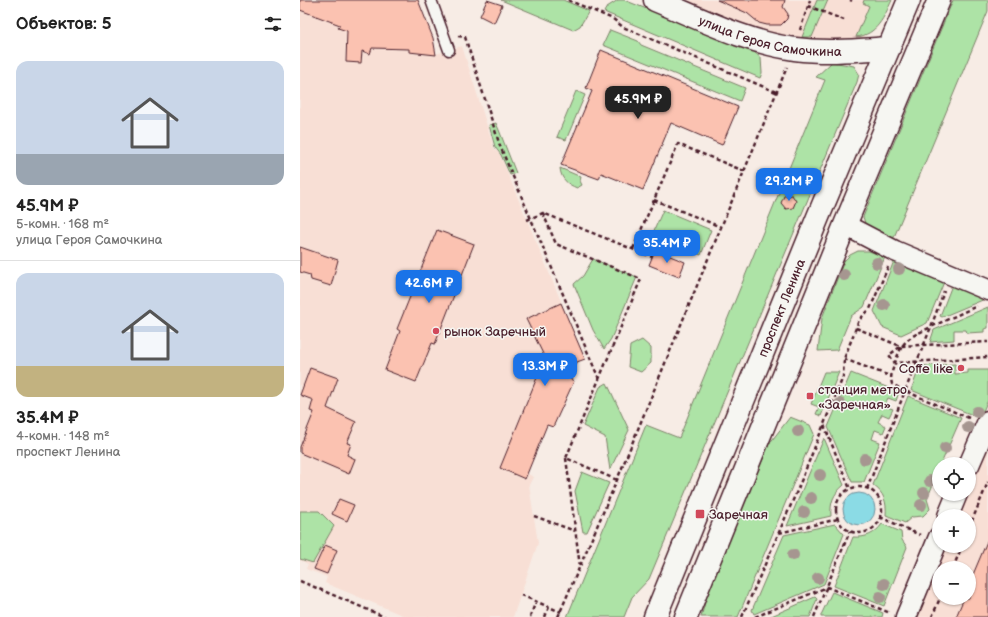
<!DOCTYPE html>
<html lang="ru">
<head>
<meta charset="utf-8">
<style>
  :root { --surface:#fff; --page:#f2f2f2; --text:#222; --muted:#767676; --line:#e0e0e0; --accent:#1a73e8 }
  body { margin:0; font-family:"Balsamiq Sans",sans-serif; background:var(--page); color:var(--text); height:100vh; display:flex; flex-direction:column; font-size:15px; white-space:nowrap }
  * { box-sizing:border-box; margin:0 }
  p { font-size:13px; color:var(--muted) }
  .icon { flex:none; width:22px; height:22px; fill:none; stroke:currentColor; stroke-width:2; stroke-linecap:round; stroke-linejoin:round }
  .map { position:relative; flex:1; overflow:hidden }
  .panel { display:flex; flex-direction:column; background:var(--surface); width:300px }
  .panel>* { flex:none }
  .controls { position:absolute; left:632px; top:457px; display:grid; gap:8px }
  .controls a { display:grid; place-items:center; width:44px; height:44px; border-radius:50%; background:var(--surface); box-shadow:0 1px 3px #0004; font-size:20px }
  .price { position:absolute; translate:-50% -34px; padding:0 9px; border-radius:8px; background:var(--accent); color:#fff; font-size:13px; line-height:26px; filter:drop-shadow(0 1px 2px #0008) }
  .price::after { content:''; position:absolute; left:50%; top:24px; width:12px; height:9px; margin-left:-6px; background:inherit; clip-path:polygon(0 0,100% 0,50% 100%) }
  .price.selected { background:#222; color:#fff }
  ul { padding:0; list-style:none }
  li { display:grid; align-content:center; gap:8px; height:212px; padding:0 16px }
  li+li { border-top:1px solid var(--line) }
  li span { display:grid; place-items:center; height:124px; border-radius:12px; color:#555 }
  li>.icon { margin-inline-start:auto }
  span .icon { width:72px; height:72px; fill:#fffc; stroke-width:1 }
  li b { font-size:17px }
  h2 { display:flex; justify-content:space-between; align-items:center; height:48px; padding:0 16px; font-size:17px }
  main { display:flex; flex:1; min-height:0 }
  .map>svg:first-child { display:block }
  .built { fill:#f8dfd5; fill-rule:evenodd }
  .green { fill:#ade3a6; stroke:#7c8168 }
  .water { fill:#8bdbe5; stroke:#71909b }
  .building { fill:#fbc2b1; stroke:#4a1f2b }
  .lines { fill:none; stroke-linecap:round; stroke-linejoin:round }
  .lane-casing { stroke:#4a1f2b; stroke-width:13 }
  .street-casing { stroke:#4a1f2b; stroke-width:23 }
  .secondary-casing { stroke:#4a1f2b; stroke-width:25 }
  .primary-casing { stroke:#4a1f2b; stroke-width:25 }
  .path { stroke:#4a1f2b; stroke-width:2.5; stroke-dasharray:4 3; stroke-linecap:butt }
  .lane { stroke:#f6f6f2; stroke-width:10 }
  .street { stroke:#f6f6f2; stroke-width:20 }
  .secondary { stroke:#f6f6f2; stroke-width:22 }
  .primary { stroke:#f6f6f2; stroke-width:22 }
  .tree { fill:#a69690 }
  .poi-dot { fill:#d1495b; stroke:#f6f6f2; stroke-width:1.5 }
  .labels { text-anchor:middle; stroke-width:3; stroke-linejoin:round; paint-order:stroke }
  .street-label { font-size:13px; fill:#4a1f2b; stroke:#f6f6f2 }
  .poi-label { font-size:13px; fill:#4a1f2b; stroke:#f6f6f2; text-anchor:start }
</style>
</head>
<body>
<main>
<section class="panel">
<h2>Объектов: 5<svg class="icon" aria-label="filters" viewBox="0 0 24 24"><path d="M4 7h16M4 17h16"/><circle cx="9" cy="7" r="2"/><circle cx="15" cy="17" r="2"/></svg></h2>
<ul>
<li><span style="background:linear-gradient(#c9d6e8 75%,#9aa5b1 0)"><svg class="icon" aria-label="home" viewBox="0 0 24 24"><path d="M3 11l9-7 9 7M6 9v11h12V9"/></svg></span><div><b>45.9M ₽</b><p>5-комн. · 168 m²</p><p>улица Героя Самочкина</p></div></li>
<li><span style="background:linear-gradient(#c9d6e8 75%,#c2b280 0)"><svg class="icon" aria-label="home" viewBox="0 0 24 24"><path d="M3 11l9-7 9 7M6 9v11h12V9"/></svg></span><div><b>35.4M ₽</b><p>4-комн. · 148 m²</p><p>проспект Ленина</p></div></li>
</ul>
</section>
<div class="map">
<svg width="688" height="617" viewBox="0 0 688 617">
  <rect width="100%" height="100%" fill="#f7ece5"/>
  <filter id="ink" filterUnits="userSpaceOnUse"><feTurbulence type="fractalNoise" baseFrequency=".025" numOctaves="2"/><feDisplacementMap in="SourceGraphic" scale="8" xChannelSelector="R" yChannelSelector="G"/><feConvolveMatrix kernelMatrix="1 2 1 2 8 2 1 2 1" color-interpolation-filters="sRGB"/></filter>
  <g filter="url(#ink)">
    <!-- built -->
    <path class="built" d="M0,0L133,38L136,54L162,46L194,148L200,155L285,359L275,363L270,379L271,387L253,427L247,425L227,473L233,477L229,485L238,543L213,617H107L25,583L27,577L6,569L8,564L0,560Z
      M385,0H580L564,39H511L470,36Z
      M688,435V617H613L642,546H669V516H655L664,494H669V481ZM639,568H669V598H639Z"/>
    <!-- green -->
    <path class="green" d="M201,0H263L289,11L280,26L273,30Z
      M318,0H324L453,51L461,58L462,73L460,78L304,12L307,7Z
      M517,0H528L512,37H502Z
      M564,0H592C584,17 577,35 556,37L569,6L563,3Z
      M653,0H688V11L592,242L567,229L563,217Z
      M310,30L338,41L341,45L445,88L440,101L303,45Z
      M532,62L554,66L559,74L557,82L349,579L332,597L324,617H267L346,425L379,438L525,80L516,77Z
      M276,91L285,95L266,140L257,137Z
      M196,123L199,130L216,173L210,175L201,155L195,147L189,125Z
      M260,168L281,177L280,181L282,185L277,188C267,184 261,179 260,168Z
      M363,210L411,230L401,255L352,235Z
      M558,251H569L585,257L564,307L551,316L537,350L518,351L522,318L544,261L550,255Z
      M293,259L337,277L311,339L304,349L293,330L274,284L283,276Z
      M594,261L644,282L627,323L601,335L582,327L574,311Z
      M652,285L685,299L642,317L640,316Z
      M688,307V328L684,329V332L667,333L666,330H654V340L630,342L634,330Z
      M342,340L351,348V363L341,372L328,367L330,346Z
      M655,364V374L668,373V370H688V400L680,418L611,390L620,366Z
      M524,372H539L521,416L516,414L519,407L511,404Z
      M551,373L599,392L596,401L588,398L584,406L593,409L589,417L582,414L578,422L586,426L583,433L575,430L572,439L580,442L564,482H552L528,427Z
      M307,383L329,430L310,470L305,437L283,426L300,387Z
      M608,396L661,418L641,464H639V470L627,499L630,509L623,516L612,517L605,523L586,515C587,502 584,493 573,485Z
      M490,417L510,425L514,434L438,617H401L408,592L469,444Z
      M524,438L544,485C533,494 530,503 531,516L487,526Z
      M282,472L309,483L287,532H283L275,491Z
      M0,511H19L34,526L13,563L0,559Z
      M535,524L544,534L524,584L454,614L452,610L484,535Z
      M582,524L601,532L602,540L607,547L584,606L534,586L553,537C566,538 575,534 582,524Z
      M532,592L583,613L582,617H521V615Z
      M515,597L517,599L510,617H469Z"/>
    <!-- water -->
    <path class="water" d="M543 509a16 16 0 1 1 32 0a16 16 0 1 1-32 0Z"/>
    <!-- building -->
    <path class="building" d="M0,0H118L133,38L136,55L109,52V49L72,48L70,54L62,51L61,63L46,62L47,31L38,28L40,25L0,10Z
      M187,0L202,5L194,23L180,16Z
      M417,0H485L483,7L488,14L487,19L481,25H467L459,23L447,13Z
      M301,50L438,107L422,145L371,123L343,190L301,173L299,179L261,165L292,91L286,88Z
      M492,195L496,201L493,208L486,209L481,203L484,196Z
      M137,230L174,244L135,344L132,343L116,382L85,370L100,331L97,329Z
      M0,247L38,260L31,286L11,280L10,275L0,272Z
      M355,250L385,262L379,277L349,265Z
      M261,303L285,359L277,362L270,379L274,381L253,427L247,425L225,479L200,468L245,358L226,319Z
      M10,368L38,378L27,408L56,422L47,443L51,444L47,455L55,459L49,474L0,453V447L14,412L10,411L13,400L0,395Z
      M39,499L54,505L47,521L32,514Z
      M688,539V617H656L664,598H669V584Z
      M25,545L37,550L27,574L14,569Z"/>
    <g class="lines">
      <!-- lane casing -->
      <g class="lane-casing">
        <path id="lane" d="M131,0L149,50"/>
      </g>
      <!-- street casing -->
      <g class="street-casing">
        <path id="street" d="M545,225L595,251L688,290
          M669,465L688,421
          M648,516L657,494
          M606,617L639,537"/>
      </g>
      <!-- secondary casing -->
      <g class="secondary-casing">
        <g id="secondary">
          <path id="s1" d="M355,0C399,18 448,43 495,49C527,53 557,50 589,48"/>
        </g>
      </g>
      <!-- primary casing -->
      <g class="primary-casing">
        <g id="primary">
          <path id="s2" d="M355,617L518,217L609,0"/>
          <path d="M386,617L545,225L639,0"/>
        </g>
      </g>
      <!-- path -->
      <path class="path" d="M268,0L313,19L323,27L476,92
        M550,0L552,1
        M508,6L544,20
        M500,30L510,0
        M158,36L165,37L200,146L299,379
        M354,200L421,227
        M243,213L256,244L341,279L266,458L317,480
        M227,220L243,213L352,257
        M333,249L378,144L444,171
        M556,328L600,346L688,342
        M600,347L589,355L595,363L688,357
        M544,359L590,376
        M669,418L605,391L631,327L677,306
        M524,425L550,489
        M266,458L280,567
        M536 510a23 23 0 1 1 46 0a23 23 0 1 1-46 0Z
        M567,489L605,391L592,384C590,376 592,371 595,363C603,339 608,338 631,327L644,291
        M234,516L275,531
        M580,517L620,535
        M669,528L688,482
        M479,533L538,519
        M653,568L662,546
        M0,581L85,617
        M221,595L249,607
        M230,617L236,601
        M245,617L249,607L261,612
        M258,617L317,480L487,67
        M442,617L497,491L543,377L544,359L559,320L570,309L588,267
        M455,617L527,587L590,613
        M514,617L550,531
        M632,617L640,598"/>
      <!-- lane -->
      <use href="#lane" class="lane"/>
      <!-- street -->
      <use href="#street" class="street"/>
      <!-- secondary -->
      <use href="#secondary" class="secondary"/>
      <!-- primary -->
      <use href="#primary" class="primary"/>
    </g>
    <!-- trees -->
    <g class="tree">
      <circle cx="577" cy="263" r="6"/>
      <circle cx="599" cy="269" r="6"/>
      <circle cx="544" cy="275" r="6"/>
      <circle cx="584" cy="305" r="6"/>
      <circle cx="540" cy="404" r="6"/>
      <circle cx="677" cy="412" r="6"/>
      <circle cx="668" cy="427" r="6"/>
      <circle cx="498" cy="431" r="6"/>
      <circle cx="645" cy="448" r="6"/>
      <circle cx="565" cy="459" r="6"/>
      <circle cx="520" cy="475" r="6"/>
      <circle cx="630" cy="481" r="6"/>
      <circle cx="624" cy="493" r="6"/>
      <circle cx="511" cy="498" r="6"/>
      <circle cx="621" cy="505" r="6"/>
      <circle cx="504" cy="512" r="6"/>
      <circle cx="493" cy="555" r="6"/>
      <circle cx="518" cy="578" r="6"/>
      <circle cx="584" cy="584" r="6"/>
      <circle cx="580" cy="597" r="6"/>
    </g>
  </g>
  <!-- markers -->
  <g class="poi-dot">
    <circle cx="136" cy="331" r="4"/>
    <circle cx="661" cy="368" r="4"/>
    <rect x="506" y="392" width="8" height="8" rx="2"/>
    <rect x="395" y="509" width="10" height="10" rx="2"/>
  </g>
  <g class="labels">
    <!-- street labels -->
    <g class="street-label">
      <text dy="5" stroke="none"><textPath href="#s1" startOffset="122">улица Героя Самочкина</textPath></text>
      <text dy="5" stroke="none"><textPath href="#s2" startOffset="334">проспект Ленина</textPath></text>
    </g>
    <!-- poi labels -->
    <g class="poi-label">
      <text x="144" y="336">рынок Заречный</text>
      <text x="653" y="373" text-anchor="end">Coffe like</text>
      <text x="518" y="394">станция метро<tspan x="518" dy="15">«Заречная»</tspan></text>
      <text x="409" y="519">Заречная</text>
    </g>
  </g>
</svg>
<div class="controls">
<a><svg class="icon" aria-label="locate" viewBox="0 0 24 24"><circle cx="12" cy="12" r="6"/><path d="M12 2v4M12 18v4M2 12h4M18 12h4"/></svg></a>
<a>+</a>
<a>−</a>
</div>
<b class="price selected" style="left:338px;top:120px">45.9M ₽</b>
<b class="price" style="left:489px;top:202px">29.2M ₽</b>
<b class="price" style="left:367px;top:264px">35.4M ₽</b>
<b class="price" style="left:129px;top:304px">42.6M ₽</b>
<b class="price" style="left:245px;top:387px">13.3M ₽</b>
</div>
</main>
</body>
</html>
